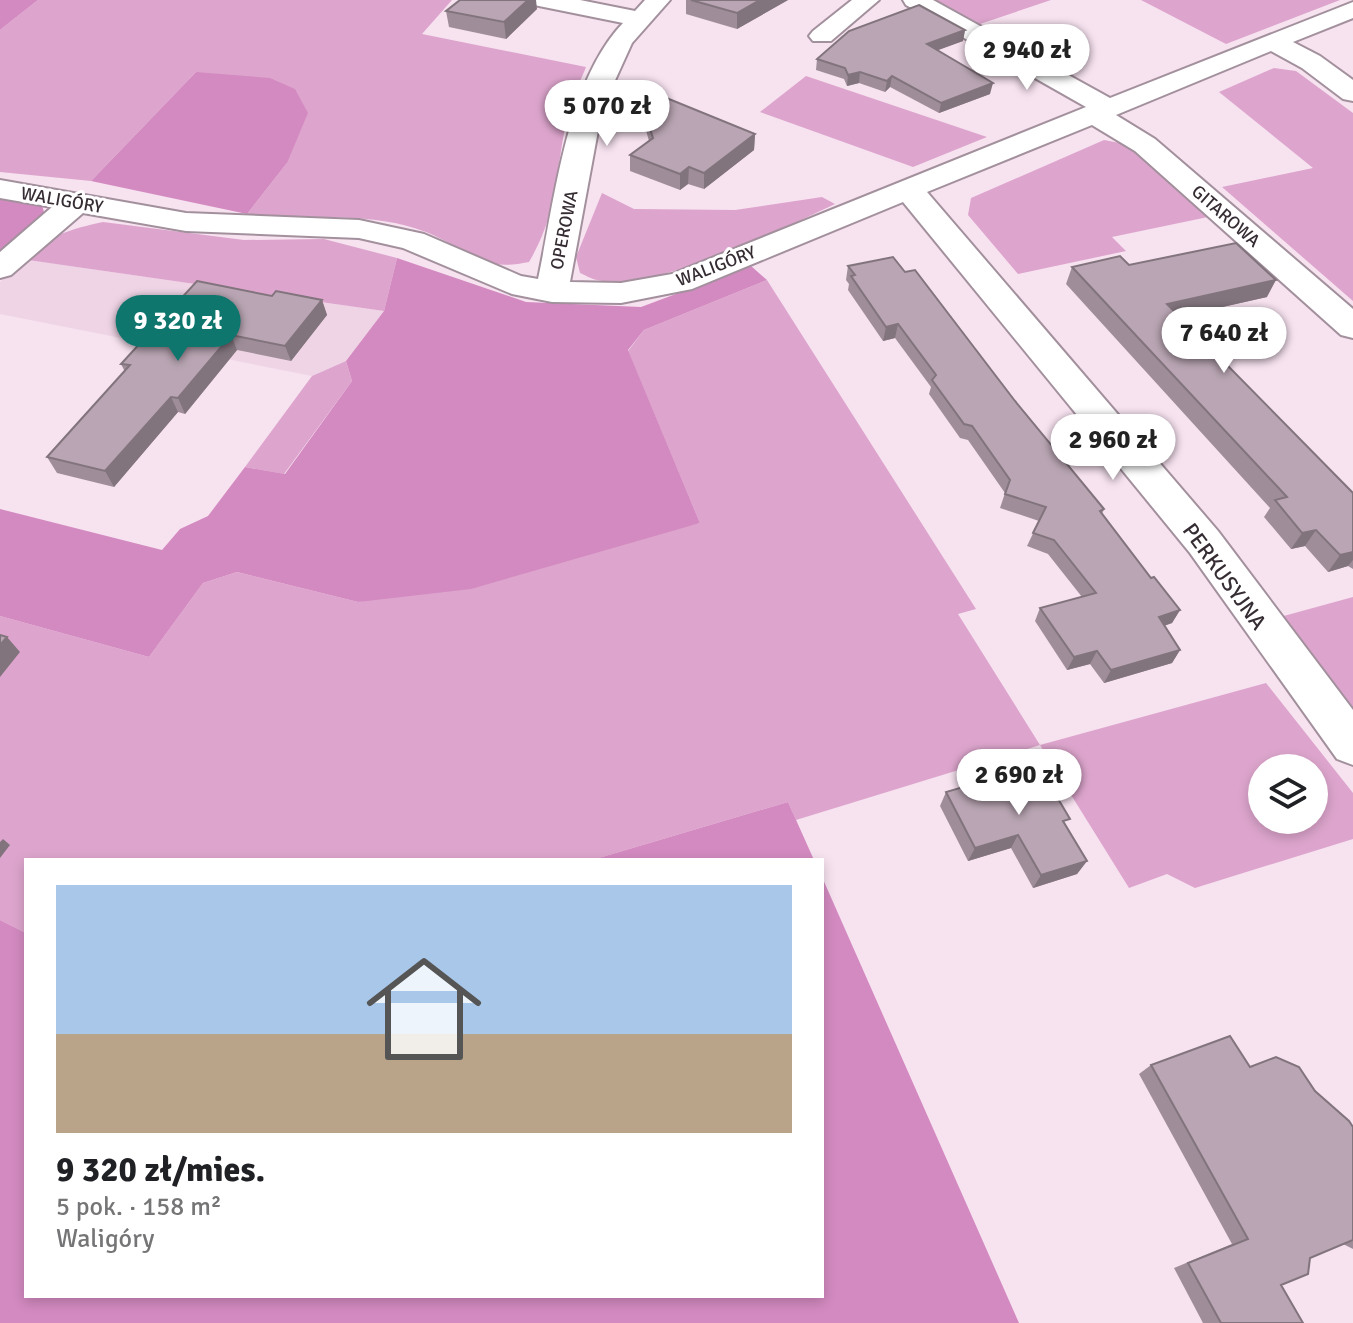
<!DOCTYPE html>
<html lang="pl">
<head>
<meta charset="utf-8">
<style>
  :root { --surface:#fff; --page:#f6f6f6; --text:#202124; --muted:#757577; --accent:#0f766e }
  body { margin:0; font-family:Signika,sans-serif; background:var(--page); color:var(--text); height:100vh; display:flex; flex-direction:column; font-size:30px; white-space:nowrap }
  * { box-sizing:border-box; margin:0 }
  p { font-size:26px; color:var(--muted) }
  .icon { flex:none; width:44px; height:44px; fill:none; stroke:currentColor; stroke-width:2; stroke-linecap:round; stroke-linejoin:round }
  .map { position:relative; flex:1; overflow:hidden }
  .panel { position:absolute; left:24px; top:858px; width:800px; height:440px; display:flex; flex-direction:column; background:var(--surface); border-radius:0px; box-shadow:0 4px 12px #0003 }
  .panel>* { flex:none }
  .controls { position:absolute; left:1248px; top:754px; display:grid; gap:16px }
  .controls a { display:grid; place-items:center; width:80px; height:80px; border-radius:50%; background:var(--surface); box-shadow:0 4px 12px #0003; font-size:40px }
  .price { position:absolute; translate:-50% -68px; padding:0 18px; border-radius:28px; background:#fff; color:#222; font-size:26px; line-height:52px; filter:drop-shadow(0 2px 4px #0008) }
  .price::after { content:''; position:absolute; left:50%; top:48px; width:24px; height:18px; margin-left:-12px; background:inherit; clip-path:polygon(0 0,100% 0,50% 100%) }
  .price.selected { background:var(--accent); color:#fff }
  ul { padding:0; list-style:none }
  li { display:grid; align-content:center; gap:16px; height:424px; padding:0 32px }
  li span { display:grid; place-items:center; height:248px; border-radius:0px; color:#555 }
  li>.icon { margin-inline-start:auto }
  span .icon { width:144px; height:144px; fill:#fffc; stroke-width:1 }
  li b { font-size:34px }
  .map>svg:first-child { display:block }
  .built { fill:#efd4e6 }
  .green { fill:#dda5cd; fill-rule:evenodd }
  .forest { fill:#d38ac0 }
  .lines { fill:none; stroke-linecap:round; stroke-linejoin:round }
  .minor-casing { stroke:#a3909d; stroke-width:4 }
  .minor { fill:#fff; fill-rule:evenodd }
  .wall { fill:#9f8e9a }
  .shaded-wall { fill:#82747d }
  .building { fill:#b9a5b3; stroke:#82747d; stroke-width:2 }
  .labels { text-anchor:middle; stroke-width:6; stroke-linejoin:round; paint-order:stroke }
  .far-street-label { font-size:18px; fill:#352d33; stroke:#fff }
  .street-label { font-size:22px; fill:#352d33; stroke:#fff }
</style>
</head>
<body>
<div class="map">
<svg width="1353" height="1323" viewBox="0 0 1353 1323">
  <rect width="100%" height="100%" fill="#f7e2f0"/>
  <!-- built -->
  <path class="built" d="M21,259L384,311L346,361L312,376L0,314V282Z"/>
  <!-- green -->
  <path class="green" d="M38,0H452L422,34L586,67C581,80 574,93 570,107C554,165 562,206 529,262C477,273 469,249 426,232C370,210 306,221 247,214L287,163L196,72L91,181L0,172V30Z
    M936,0H1051L980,24Z
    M1141,0H1340L1226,44Z
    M1274,68L1296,71L1353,113V301L1222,187L1313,168L1219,92Z
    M806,76L987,137L913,167L760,112Z
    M1104,140L1125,144L1208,217L1112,237L1126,251L1018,274L968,215L971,198Z
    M602,193L634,209L735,210L822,197L835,204C784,228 650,294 597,280C591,279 585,275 580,273L576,257Z
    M103,222L244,240L324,239L397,258L384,311L21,259C46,237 70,229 103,222Z
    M767,280L976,609L958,614L1040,745L1266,683L1353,793V839L1195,888L1167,874L1129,888L1040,745L796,820L788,802L592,860H26V933L0,920V616L149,657L203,583L237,572L358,602L700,523L628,351L644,330ZM1262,768H1314V820H1262Z
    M346,361L352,381L284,474L245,467L312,376Z
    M1353,597V722L1269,620Z"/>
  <!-- forest -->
  <path class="forest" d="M0,0H38L0,30Z
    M196,72L270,78L295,89L308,113L287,163L247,214L91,181Z
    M0,198L42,205L45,216L0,257Z
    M397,258L526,302L641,307L751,266L767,280L644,330L628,350L700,523L471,589L358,602L237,572L203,583L149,657L0,616V509L162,550L180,529L208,516L245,467L285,474L352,381L346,361L384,311Z
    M788,802L814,860H592Z
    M822,877L1019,1323H0V920L26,933V1296H822Z"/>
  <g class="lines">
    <!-- minor casing -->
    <g class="minor-casing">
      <path id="minor" d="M531,0H580L635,11L645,0H670L632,43L602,109L570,282L621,283L672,274L1086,107L906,5L903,0H933L1110,98L1353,2V18L1293,42L1320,56L1353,80V101L1343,99L1302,68L1271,51L1116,115L1155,139L1353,309V338L1341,335L1135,151L1092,125L927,192L1218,531L1353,710V765L1337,759L1190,553L903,202L692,289L621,303L552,302L512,294L403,248L359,238L186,231L83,213L11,275L0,278V252L52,207L0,198V180L186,213L359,220L424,234L521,276L538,279C555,200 566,83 623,23L534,5Z
        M852,0H879L831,41H813L809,36L813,31Z"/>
    </g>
    <!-- minor -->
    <use href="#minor" class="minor"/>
  </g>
  <!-- wall -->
  <path class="wall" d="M686,0H788L737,29L686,14Z
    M537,9L506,39L449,27L446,11Z
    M965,30L963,41L937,50L990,94L939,113L890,87L885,92L859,83L847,86L844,79L816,70L817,59Z
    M637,86L755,134L754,150L704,189L688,184L680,190L630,171V155L649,141L638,102Z
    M1129,265L1267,297L1179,317L1353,493V569L1348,566L1328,572L1305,546L1291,549L1264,517L1270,508L1066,284L1072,267Z
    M848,266L1015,401L1104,509L1102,514L1151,578L1180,610L1172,623L1164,626L1180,650L1172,663L1104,683L1090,664L1067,670L1035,621L1040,608L1082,597L1048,554L1027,546L1039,521L1000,508L1005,493L968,440L960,438L929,394L931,387L895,338L883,341L848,290L849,284L846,280Z
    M322,300L327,315L291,361L237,350L185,414L178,412L114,487L57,473L47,457L125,372L121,364Z
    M946,792L1066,826L1087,861L1077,874L1033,888L1011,848L968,861L940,806Z
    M1151,1065L1250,1067L1315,1091L1353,1127V1249L1343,1244L1310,1258L1281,1285L1303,1323H1203L1174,1268L1232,1244L1139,1074Z"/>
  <!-- shaded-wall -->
  <path class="shaded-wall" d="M528,0H536L537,9L506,39L504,22Z
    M760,0H788L737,29V13Z
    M965,30L963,41L925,55L927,44Z
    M860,72L859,83L847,86L848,75Z
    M892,76L890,87L885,92L887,81Z
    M993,83L990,94L939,113L941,103Z
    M755,134L754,150L704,189V173Z
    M689,167L688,184L680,190V174Z
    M1276,280L1267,297L1159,321L1167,304Z
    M322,300L327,315L291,361L285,346Z
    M898,324L895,338L883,341L886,327Z
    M231,335L237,350L185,414L178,398Z
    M171,397L178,412L114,487L105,471Z
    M1316,530L1305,546L1291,549L1302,533Z
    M1353,552V560L1348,566L1328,572L1340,555Z
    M1180,610L1172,623L1151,630L1159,617Z
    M7,637L20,652L0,677V645Z
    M1180,650L1172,663L1104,683L1111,670Z
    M1097,651L1090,664L1067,670L1074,657Z
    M1018,835L1011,848L968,861L975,848Z
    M3,839L10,845L0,858V842Z
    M1087,861L1077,874L1033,888L1041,875Z"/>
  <!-- building -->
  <path class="building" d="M460,0H528L504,22L446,11Z
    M691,0H760L737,13Z
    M919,5L965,30L927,44L993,83L941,103L892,76L887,81L860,72L848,75L845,68L817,59L849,31Z
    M637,86L755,134L704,173L689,167L680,174L630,155L653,138Z
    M1236,243L1276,280L1167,304L1353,493V552L1340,555L1316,530L1302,533L1275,500L1287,497L1072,267L1120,256L1129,265Z
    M893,257L905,272L915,270L1015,401L1104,509L1100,511L1151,578L1154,577L1180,610L1159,617L1180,650L1111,670L1097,651L1074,657L1040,608L1096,593L1054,540L1033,533L1046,507L1005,494L1010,480L972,426L964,424L932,380L936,375L898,324L886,327L851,276L855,275L848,266Z
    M197,281L272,296L276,291L322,300L285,346L231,335L178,398L171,397L105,471L47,457L130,365L121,364Z
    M0,635L7,637L0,645Z
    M1038,765L1070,819L1063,821L1087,861L1041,875L1018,835L975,848L946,792Z
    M1230,1036L1250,1067L1276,1057L1299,1067L1315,1091L1349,1121L1353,1127V1240L1310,1258L1308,1274L1281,1285L1303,1323H1221L1188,1263L1248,1239L1151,1065Z"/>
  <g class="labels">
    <!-- far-street labels -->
    <g class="far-street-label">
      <text transform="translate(62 200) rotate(10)" y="6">WALIGÓRY</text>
      <text transform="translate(1226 216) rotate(41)" y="6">GITAROWA</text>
      <text transform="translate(564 230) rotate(-79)" y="6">OPEROWA</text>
      <text transform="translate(716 266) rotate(-21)" y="6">WALIGÓRY</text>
    </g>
    <!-- street labels -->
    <g class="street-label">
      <text transform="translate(1225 576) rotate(54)" y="8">PERKUSYJNA</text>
    </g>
  </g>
</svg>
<div class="controls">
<a><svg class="icon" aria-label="layers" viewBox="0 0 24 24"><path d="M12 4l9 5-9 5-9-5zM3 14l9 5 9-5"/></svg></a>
</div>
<b class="price" style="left:1027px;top:92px">2 940 zł</b>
<b class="price" style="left:607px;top:148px">5 070 zł</b>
<b class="price selected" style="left:178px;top:363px">9 320 zł</b>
<b class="price" style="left:1224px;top:375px">7 640 zł</b>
<b class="price" style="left:1113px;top:482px">2 960 zł</b>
<b class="price" style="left:1019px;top:817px">2 690 zł</b>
<section class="panel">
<ul>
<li><span style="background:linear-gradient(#a9c7e8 60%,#b9a48a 0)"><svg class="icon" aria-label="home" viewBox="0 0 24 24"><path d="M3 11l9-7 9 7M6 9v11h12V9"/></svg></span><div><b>9 320 zł/mies.</b><p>5 pok. · 158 m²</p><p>Waligóry</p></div></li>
</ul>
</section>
</div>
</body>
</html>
